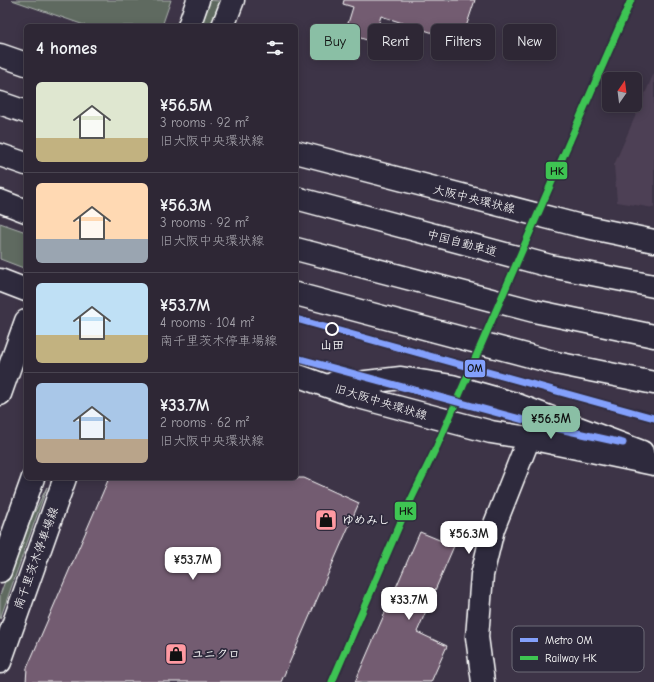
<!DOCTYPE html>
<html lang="en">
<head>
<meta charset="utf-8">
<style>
  :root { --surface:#2e2735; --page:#3a3341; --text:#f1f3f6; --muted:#a7a5ad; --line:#494450; --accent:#8abfa5 }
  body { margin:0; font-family:"Comic Neue","Klee One",sans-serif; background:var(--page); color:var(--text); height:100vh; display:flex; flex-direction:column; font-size:15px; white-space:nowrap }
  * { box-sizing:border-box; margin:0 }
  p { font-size:13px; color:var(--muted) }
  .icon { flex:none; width:22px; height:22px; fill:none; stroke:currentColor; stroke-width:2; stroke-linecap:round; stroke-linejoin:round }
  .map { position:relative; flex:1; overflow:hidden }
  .sheet { position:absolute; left:24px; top:24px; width:274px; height:456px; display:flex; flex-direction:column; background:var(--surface); border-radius:6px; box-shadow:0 2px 10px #0003,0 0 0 1px var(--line) }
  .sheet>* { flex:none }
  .top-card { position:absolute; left:310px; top:24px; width:284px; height:36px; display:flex; gap:8px }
  .needle { width:26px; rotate:14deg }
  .controls { position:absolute; left:602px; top:72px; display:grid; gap:8px }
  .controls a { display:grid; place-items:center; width:40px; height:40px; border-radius:6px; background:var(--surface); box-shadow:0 2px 10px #0003,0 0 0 1px var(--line); font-size:20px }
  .price { position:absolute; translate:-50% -34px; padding:0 9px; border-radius:8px; background:#fff; color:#222; font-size:13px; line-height:26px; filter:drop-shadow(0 1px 2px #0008) }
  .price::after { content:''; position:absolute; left:50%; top:24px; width:12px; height:9px; margin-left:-6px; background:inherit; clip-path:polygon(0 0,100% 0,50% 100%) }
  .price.selected { background:var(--accent); color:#111 }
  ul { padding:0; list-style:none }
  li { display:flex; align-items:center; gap:12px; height:100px; padding:0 12px }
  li+li { border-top:1px solid var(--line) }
  li span { display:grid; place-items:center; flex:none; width:112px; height:80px; border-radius:6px; color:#555 }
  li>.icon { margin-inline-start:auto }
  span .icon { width:48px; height:48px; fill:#fffc; stroke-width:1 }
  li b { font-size:17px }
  h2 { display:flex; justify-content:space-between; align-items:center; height:48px; padding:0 12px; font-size:17px }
  .pill { padding:0 14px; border-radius:6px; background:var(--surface); box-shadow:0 2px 10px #0003,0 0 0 1px var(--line); font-size:14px; line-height:36px }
  .pill.selected { background:var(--accent); color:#111 }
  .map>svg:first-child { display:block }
  .built { fill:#4d4054 }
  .green { fill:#5e6a60; stroke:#aeb4b0 }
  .building { fill:#735c71; stroke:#fff }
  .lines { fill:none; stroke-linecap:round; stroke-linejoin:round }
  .street-casing { stroke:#fff; stroke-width:25 }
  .secondary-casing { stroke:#fff; stroke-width:25 }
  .primary-casing { stroke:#fff; stroke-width:25 }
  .highway-casing { stroke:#fff; stroke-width:25 }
  .street { stroke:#2f2a3d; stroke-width:22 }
  .secondary { stroke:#2f2a3d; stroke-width:22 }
  .primary { stroke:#2f2a3d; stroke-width:22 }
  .highway { stroke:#2f2a3d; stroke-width:22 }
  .rail-1-casing { stroke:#2f2a3d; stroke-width:10 }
  .rail-1 { stroke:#3ec452; stroke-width:7 }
  .metro-1-casing { stroke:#2f2a3d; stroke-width:10 }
  .metro-1 { stroke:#83a0fc; stroke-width:7 }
  .stop-dot { fill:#2f2a3d; stroke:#fff; stroke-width:2 }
  .labels { text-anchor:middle; stroke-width:3.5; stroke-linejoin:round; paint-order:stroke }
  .street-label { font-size:12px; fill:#fff; stroke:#2f2a3d }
  .stop-label { font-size:12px; font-weight:bold; fill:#fff; stroke:#2f2a3d }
  .poi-label { font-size:12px; font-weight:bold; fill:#fff; stroke:#2f2a3d; text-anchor:start }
  .key { fill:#2f2a3d; stroke:#6d6a77; stroke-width:1 }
  .key-label { font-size:11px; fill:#fff }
  .line-badge { stroke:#2f2a3d; stroke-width:1.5 }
  .pale-badge-label { font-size:11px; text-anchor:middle; font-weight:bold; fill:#111 }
</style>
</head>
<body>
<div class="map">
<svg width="654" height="682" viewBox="0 0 654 682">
  <rect width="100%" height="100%" fill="#3d3447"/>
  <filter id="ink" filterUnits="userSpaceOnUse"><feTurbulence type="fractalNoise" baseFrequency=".025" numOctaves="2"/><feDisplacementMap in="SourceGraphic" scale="8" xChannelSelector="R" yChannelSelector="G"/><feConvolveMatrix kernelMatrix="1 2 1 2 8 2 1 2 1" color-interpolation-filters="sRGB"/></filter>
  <g filter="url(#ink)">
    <!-- built -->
    <path class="built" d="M654,73V208L617,202L614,165Z"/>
    <!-- green -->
    <path class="green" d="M12,0H171L162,26H87Z
      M209,0L220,1L211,26H201Z
      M0,223L26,232V269L0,259Z
      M47,487L0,619V595L18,545Z"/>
    <!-- building -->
    <path class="building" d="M344,0H475L461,42L381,16L373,42L345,33L353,7L343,4Z
      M109,478H304L359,503L281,682H26L27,668Z
      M420,532L454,546L417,632L447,646L431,682H355Z"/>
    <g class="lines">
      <!-- street casing -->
      <g class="street-casing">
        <path id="street" d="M0,394L26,321"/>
      </g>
      <!-- secondary casing -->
      <g class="secondary-casing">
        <path id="secondary" d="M189,26L198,0
          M223,26L233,0
          M0,571L33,478
          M0,662L65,478
          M483,682L477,637L482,575L493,529L529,438C540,425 545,423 562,421"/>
      </g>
      <!-- primary casing -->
      <g class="primary-casing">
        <path id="primary" d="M0,55L26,64
          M296,152L577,225L654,241
          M0,201L26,211
          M0,280L26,290
          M296,294L556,363L654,383
          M296,375L355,396L491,432L529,438L654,464
          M334,383L349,384L401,378L452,386L512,403L642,452"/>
      </g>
      <!-- highway casing -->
      <g class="highway-casing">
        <path id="highway" d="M0,103L26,112
          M0,155L26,164
          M296,198L550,266L654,286
          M296,249L534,311L654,336"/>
      </g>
      <!-- street -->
      <use href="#street" class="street"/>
      <!-- secondary -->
      <use href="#secondary" class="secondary"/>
      <!-- primary -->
      <use href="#primary" class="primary"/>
      <!-- highway -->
      <use href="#highway" class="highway"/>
      <!-- rail-1 casing -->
      <g class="rail-1-casing">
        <path id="rail-1" d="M332,682L405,512L437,446L631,0"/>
      </g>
      <!-- rail-1 -->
      <use href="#rail-1" class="rail-1"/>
      <!-- metro-1 casing -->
      <g class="metro-1-casing">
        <path id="metro-1" d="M296,319L654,418
          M296,358L546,426L623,443"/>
      </g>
      <!-- metro-1 -->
      <use href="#metro-1" class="metro-1"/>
    </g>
  </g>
  <!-- icons -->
  <defs>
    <g id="shop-square" transform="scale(1.15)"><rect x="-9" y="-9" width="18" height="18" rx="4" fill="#ff9aa2" stroke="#2f2a3d"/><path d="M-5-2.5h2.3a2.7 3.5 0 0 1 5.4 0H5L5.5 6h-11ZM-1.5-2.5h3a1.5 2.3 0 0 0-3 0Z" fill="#111"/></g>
  </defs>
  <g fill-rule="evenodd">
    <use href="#shop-square" x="326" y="520"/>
    <use href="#shop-square" x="176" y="654"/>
  </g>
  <!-- markers -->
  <circle class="stop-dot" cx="332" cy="329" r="6"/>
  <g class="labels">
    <!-- street labels -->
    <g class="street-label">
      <text transform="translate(474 199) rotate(14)" y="4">大阪中央環状線</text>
      <text transform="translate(462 243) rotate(15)" y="4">中国自動車道</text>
      <text transform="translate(381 402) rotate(17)" y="4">旧大阪中央環状線</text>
      <text transform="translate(36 558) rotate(-70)" y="4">南千里茨木停車場線</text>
    </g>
    <!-- stop labels -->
    <g class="stop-label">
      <text x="332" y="349">山田</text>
    </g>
    <!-- poi labels -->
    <g class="poi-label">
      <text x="342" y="524">ゆめみし</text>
      <text x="192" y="658">ユニクロ</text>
    </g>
  </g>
  <!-- legend -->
  <rect x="512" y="626" width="132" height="46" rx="6" class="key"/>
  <rect x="520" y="638" width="18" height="4" fill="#83a0fc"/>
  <rect x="520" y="656" width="18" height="4" fill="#3ec452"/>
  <g class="key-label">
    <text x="545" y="644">Metro OM</text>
    <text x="545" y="662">Railway HK</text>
  </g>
  <g class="line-badge">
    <rect x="545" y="161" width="23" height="19" rx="4" fill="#3ec452"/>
    <rect x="464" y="359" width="22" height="19" rx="4" fill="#83a0fc"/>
    <rect x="394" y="501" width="23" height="20" rx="4" fill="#3ec452"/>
  </g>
  <g class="pale-badge-label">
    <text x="557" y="175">HK</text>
    <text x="475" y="372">OM</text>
    <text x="406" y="515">HK</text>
  </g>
</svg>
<div class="controls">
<a><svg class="needle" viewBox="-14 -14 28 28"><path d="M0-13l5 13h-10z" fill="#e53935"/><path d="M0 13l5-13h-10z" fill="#a7a5ad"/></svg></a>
</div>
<b class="price selected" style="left:551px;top:440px">¥56.5M</b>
<b class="price" style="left:469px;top:555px">¥56.3M</b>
<b class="price" style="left:193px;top:581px">¥53.7M</b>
<b class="price" style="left:409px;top:621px">¥33.7M</b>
<div class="top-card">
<a class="pill selected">Buy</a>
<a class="pill">Rent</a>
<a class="pill">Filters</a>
<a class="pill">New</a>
</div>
<section class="sheet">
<h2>4 homes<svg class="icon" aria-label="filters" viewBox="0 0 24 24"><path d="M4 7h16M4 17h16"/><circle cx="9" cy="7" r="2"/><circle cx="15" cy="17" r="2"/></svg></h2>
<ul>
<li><span style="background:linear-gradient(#dfe7d0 70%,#c2b280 0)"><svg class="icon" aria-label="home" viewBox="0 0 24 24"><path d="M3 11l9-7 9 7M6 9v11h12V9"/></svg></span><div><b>¥56.5M</b><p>3 rooms · 92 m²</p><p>旧大阪中央環状線</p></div></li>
<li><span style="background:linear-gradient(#ffd9b3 70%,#9aa5b1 0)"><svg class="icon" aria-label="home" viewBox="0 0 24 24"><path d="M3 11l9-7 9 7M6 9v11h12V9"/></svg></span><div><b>¥56.3M</b><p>3 rooms · 92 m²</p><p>旧大阪中央環状線</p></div></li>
<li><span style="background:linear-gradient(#bfe0f5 65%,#c2b280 0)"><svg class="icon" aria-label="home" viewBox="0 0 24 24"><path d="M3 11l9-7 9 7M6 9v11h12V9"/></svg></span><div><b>¥53.7M</b><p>4 rooms · 104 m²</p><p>南千里茨木停車場線</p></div></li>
<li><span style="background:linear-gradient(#a9c7e8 70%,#b9a48a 0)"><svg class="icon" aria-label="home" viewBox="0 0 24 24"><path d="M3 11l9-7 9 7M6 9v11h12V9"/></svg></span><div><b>¥33.7M</b><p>2 rooms · 62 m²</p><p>旧大阪中央環状線</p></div></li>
</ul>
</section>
</div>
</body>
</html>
